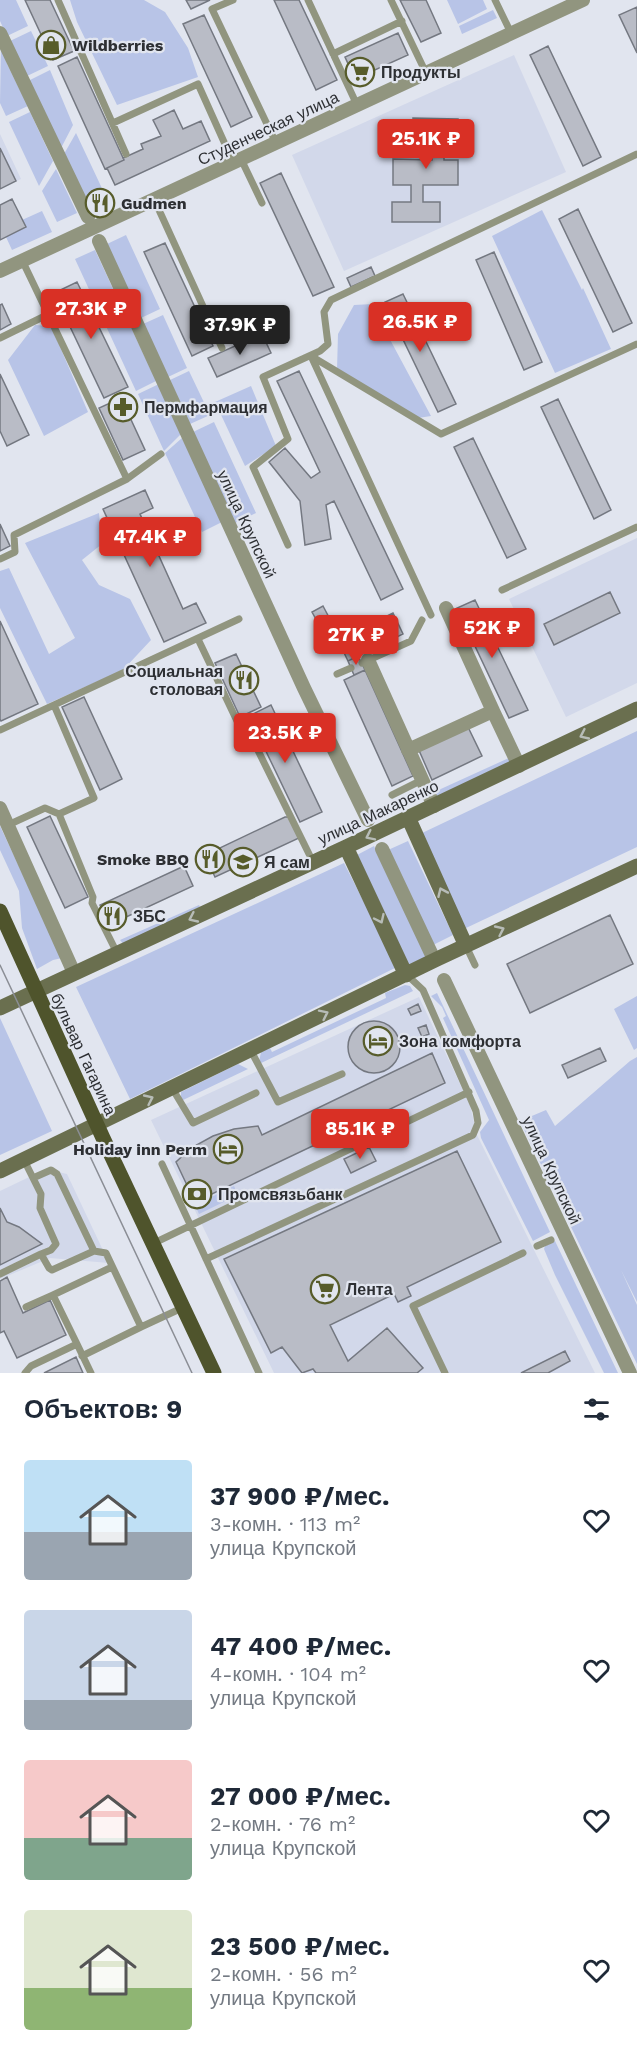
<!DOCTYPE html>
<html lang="ru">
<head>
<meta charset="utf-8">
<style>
  :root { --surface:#fff; --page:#f2f2f3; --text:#1f2937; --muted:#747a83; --accent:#d93025 }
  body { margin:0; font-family:"Work Sans",sans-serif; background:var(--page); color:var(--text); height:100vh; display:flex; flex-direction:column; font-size:22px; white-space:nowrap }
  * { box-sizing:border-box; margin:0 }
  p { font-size:20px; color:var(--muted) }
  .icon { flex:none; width:33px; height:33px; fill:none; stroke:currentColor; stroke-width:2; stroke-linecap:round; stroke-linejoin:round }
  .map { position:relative; height:1373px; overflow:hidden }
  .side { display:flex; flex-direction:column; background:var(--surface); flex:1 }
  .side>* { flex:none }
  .price { position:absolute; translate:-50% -51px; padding:0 14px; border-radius:6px; background:var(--accent); color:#fff; font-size:20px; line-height:39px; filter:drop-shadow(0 2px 3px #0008) }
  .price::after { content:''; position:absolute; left:50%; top:36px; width:18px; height:14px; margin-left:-9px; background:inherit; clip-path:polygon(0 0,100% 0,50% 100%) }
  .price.selected { background:#222; color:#fff }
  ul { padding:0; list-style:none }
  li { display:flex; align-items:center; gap:18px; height:150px; padding:0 24px }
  li span { display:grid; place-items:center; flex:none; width:168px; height:120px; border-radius:6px; color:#555 }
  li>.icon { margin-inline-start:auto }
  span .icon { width:72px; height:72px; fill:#fffc; stroke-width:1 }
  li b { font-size:26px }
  h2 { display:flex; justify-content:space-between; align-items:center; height:72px; padding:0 24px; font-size:26px }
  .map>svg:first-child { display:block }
  .built { fill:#d2d8ea }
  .green { fill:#b8c4e7 }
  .building { fill:#b9bcc6; stroke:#747881; stroke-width:1.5 }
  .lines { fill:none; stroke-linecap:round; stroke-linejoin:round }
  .lane { stroke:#91957f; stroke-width:7 }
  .street { stroke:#91957f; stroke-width:14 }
  .secondary { stroke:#6a6f4f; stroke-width:15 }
  .primary { stroke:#4f542c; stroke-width:15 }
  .tram { stroke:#8b8e95; stroke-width:1.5 }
  .oneway { stroke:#b7bcb7 }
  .labels { text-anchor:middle; stroke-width:4.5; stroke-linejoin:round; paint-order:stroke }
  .poi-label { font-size:16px; font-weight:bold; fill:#2d2f33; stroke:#e1e5ef; text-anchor:start }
  .street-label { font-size:16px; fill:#2d2f33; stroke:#e1e5ef }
</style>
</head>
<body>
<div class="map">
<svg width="637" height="1373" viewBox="0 0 637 1373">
  <rect width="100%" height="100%" fill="#e1e5ef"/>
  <!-- built -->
  <path class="built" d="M514,55L566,172L344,271L292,155Z
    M0,134L21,179L0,189Z
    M637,538V683L566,717L509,599Z
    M419,997L470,1105L477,1135L595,1373H274L151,1120Z
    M46,1169L67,1174L109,1263L50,1258L0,1279V1191Z"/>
  <!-- green -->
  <path class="green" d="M0,0H16L28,26L7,36L0,21Z
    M70,0H144L165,12L188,48L198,77L117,105L77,22Z
    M447,0H483L487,9L458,24Z
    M493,10L497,18L462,34L459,26Z
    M31,31L48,66L27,76L10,41Z
    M1,47L8,66L28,106L6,116L0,103Z
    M50,70L73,125L60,150L28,81Z
    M30,112L53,161L39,186L9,122Z
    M76,133L107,199L89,207L64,154Z
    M56,169L77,213L57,222L42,191Z
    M542,210L582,290L583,288L611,349L555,373L492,236Z
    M42,211L52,232L12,250L6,237L22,220Z
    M126,235L160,309L141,318L107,244Z
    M95,250L156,381L136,391L75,259Z
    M373,304L379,319L431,416L418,418L337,370L338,334L354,305Z
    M163,315L187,368L168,377L143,324Z
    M35,325L51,326L88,412L44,436L8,360Z
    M189,371L210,415L190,424L170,380Z
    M159,384L181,434L164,451L138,394Z
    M251,386L276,446L245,466L215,402Z
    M214,422L256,513L235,523L193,432Z
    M182,438L222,522L202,532L165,453Z
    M99,513L102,544L82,560L99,585L130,599L151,640L123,670L47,704L0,608V571L9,568L49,654L75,638L25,543Z
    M637,731V847L466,928L420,834Z
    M511,757L513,760L437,797L432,793Z
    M0,826L62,958L53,960L37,969L22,928L19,891L0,850Z
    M408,841L453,935L433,945L388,850Z
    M374,846L426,957L408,965L357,855Z
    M344,863L397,967L130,1099L76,987Z
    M199,905L200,907L124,945L120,940Z
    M405,985L410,986L413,991L259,1064V1062L261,1052L270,1048L272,1052L386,998L385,993Z
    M437,993L550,1232L533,1241L481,1138L480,1132L489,1120L443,1018L446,1016L442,1007L431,996Z
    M637,996V1048L634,1050L614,1009Z
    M0,1018L52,1131L0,1155Z
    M637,1057V1302L621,1270L637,1305V1364L520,1121L546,1110L555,1126L630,1061Z
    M238,1064L248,1069L181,1101V1092Z
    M234,1186L238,1195L199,1214L195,1205Z
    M555,1241L618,1373H604L555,1275L544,1249L545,1246Z"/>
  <!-- building -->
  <path class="building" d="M25,0H50L74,51L53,60Z
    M186,0H210L191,9Z
    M274,0H299L337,80L316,90Z
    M400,0H426L441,33L421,42Z
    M637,7V53L619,15Z
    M204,15L252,117L231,127L183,24Z
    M398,33L408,55L355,79L345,57Z
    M548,46L601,157L583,166L530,55Z
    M77,57L124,160L105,169L58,66Z
    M174,110L183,129L201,121L210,141L115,185L107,168L124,160L123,158L143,149L141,144L161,136L153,120Z
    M413,118L458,119L457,144H444V160H458V185H423V202H440V222H392V202H411V185H393V159L432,160V144H413Z
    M0,148L16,181L0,189Z
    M281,173L334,287L313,296L260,183Z
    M12,199L26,227L0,240V205Z
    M578,209L632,323L613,332L559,219Z
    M165,243L213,346L192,356L144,252Z
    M494,252L542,362L524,370L476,260Z
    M371,267L375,276L351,287L347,278Z
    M77,282L128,387L104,398L54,293Z
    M403,294L456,404L438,412L385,302Z
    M2,304L11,324L0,330V305Z
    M262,334L271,353L217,377L208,358Z
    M299,371L403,589L381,600L334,501L326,505L331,539L305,545L300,501L269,462L285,448L311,478L320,472L277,381Z
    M0,374L29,435L7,446L0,431Z
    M121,398L145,450L123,460L99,408Z
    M558,399L611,510L594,519L541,407Z
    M473,438L526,549L507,558L454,447Z
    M145,490L153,508L140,514L183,609L196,603L206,623L164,642L103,509Z
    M0,524L10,546L0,551Z
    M610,592L620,613L554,645L544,624Z
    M475,600L528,710L509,718L457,608Z
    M323,606L333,625L322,630L312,612Z
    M393,613L403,634L348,661L338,640Z
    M0,621L38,704L1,721L0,719Z
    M236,654L261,707L240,717L215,663Z
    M358,656L365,670L354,675L348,661Z
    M365,670L413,776L392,786L344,680Z
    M84,697L122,779L100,790L62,707Z
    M271,705L322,812L300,822L249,716Z
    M467,725L482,756L432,780L418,748Z
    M50,816L88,897L65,908L27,827Z
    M285,817H289L299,838L215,877L205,855Z
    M184,866L193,886L109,925L100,905Z
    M610,915L633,964L530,1013L507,964Z
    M418,1004L421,1011L411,1015L408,1009Z
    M348 1047a26 26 0 1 1 52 0a26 26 0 1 1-52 0Z
    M426,1025L429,1034L422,1037L418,1028Z
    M600,1048L606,1061L568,1078L562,1065Z
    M432,1053L445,1083L195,1202L176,1162L191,1148L213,1136L234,1129L258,1126L262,1135Z
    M369,1147L376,1161L351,1173L344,1159Z
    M457,1151L501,1242L407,1287L411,1296L398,1302L394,1294L330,1325L348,1361L387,1328L423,1368L417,1373H316L313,1369L302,1373L282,1347L271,1353L224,1259Z
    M0,1208L7,1222L19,1227L42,1244L0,1265Z
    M7,1277L23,1313L50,1300L66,1335L17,1358L4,1331L0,1333V1281Z
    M565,1351L570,1361L548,1373H521Z
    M76,1357L83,1373H44Z"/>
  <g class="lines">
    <!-- lane -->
    <path class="lane" d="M58,0L126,154
      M233,0L212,9L276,143
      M308,0L357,105
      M391,0L426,73
      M495,0L511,33
      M333,54L402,21
      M113,123L198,84L233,162
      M241,159L262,203
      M154,199L222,348
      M22,260L127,479L161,454
      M0,338L49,314
      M311,356L441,434L637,344
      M311,356L431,615
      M288,545L253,467L288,439L263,377L320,351L328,344L324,312L331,300L637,154
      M0,559L15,552L14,535L127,479
      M502,590L637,527
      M198,639L237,721L242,718L313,862
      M362,663L411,641L422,620
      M337,674L351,668
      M54,705L94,798L59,814L93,897L92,903L117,953
      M0,730L239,619
      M392,795L422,780
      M8,825L45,808L59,814
      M466,946L475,965
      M250,1049L278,1102L342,1074
      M172,1088L193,1123L256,1093
      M162,1164L259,1373
      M33,1178L41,1194L40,1208L56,1244L51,1250L41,1254
      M152,1244L469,1092
      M537,1246L551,1240
      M94,1251L106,1253L141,1327L182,1308
      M206,1259L473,1135L478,1123L476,1111L423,990L407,975
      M0,1274L41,1254L49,1268L52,1270L94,1251L57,1174L51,1170L33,1178L24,1160
      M26,1307L53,1295
      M77,1344L91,1373
      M82,1356L141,1327
      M25,1373L31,1366L77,1344L53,1295L112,1267
      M445,1373L413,1306L523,1253"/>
    <!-- street -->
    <path class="street" d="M0,33L88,217
      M99,241L304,688L368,820
      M0,271L583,0
      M446,608L493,711
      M368,660L434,806
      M408,750L493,711L519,766
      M0,808L74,973
      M382,849L431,953
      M444,980L630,1373"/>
    <!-- secondary -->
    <path class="secondary" d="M408,817L466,946
      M346,847L406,975
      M0,1008L346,847L637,709
      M0,1171L437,959L637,866"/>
    <!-- primary -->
    <path class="primary" d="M0,911L103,1138L214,1373"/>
    <!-- tram -->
    <path class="tram" d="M0,965L192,1373"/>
  </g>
  <!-- one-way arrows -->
  <defs><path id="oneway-chevron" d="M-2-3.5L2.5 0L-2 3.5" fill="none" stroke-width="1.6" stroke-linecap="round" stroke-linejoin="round" transform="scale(1.5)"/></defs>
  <g class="oneway">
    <use href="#oneway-chevron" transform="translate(584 735) rotate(155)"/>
    <use href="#oneway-chevron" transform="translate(370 836) rotate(154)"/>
    <use href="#oneway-chevron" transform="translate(442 892) rotate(-114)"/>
    <use href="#oneway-chevron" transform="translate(193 918) rotate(155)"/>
    <use href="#oneway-chevron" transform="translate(380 919) rotate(65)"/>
    <use href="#oneway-chevron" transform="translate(500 930) rotate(-25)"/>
    <use href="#oneway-chevron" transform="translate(324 1014) rotate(-26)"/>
    <use href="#oneway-chevron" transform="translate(149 1099) rotate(-25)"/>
  </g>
  <!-- icons -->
  <defs>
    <g id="shop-ring" transform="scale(1.5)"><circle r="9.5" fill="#e1e5ef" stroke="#575c2a" stroke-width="1.5"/><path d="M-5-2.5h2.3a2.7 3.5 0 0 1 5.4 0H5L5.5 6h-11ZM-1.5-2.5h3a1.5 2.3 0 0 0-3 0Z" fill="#575c2a"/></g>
    <g id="supermarket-ring" transform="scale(1.5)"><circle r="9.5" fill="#e1e5ef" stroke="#575c2a" stroke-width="1.5"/><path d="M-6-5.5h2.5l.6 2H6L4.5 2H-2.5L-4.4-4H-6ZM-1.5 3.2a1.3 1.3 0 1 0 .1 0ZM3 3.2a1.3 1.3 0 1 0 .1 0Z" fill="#575c2a"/></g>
    <g id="restaurant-ring" transform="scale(1.5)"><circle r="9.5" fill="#e1e5ef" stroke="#575c2a" stroke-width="1.5"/><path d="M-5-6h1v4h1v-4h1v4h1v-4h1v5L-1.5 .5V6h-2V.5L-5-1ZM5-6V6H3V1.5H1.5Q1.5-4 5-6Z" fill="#575c2a"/></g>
    <g id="pharmacy-ring" transform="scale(1.5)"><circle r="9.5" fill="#e1e5ef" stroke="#575c2a" stroke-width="1.5"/><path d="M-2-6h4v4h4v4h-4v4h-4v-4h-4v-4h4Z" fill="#575c2a"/></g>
    <g id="school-ring" transform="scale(1.5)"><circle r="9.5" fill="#e1e5ef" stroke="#575c2a" stroke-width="1.5"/><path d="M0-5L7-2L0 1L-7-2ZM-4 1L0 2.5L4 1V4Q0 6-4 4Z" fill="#575c2a"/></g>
    <g id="hotel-ring" transform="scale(1.5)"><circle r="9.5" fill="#e1e5ef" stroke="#575c2a" stroke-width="1.5"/><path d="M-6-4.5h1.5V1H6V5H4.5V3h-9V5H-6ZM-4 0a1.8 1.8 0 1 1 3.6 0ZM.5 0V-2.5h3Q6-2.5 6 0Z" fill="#575c2a"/></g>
    <g id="bank-ring" transform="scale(1.5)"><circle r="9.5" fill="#e1e5ef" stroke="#575c2a" stroke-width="1.5"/><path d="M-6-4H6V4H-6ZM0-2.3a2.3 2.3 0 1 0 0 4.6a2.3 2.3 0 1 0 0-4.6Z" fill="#575c2a"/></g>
  </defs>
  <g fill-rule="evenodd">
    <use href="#shop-ring" x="51" y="45"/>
    <use href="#supermarket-ring" x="360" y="72"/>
    <use href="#restaurant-ring" x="100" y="203"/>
    <use href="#pharmacy-ring" x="123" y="407"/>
    <use href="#restaurant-ring" x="244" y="680"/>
    <use href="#restaurant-ring" x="210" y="859"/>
    <use href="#school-ring" x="243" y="862"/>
    <use href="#restaurant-ring" x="112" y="916"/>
    <use href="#hotel-ring" x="378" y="1041"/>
    <use href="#hotel-ring" x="228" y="1149"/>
    <use href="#bank-ring" x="197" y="1194"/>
    <use href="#supermarket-ring" x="325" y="1289"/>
  </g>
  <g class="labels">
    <!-- poi labels -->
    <g class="poi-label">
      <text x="72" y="51">Wildberries</text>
      <text x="381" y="78">Продукты</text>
      <text x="121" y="209">Gudmen</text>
      <text x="144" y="413">Пермфармация</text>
      <text x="223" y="677" text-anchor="end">Социальная<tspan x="223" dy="18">столовая</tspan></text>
      <text x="189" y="865" text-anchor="end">Smoke BBQ</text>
      <text x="264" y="868">Я сам</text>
      <text x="133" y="922">ЗБС</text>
      <text x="399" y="1047">Зона комфорта</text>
      <text x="207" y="1155" text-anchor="end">Holiday inn Perm</text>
      <text x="218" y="1200">Промсвязьбанк</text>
      <text x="346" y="1295">Лента</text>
    </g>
    <!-- street labels -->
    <g class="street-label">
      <text transform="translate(268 128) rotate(-25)" y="6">Студенческая улица</text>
      <text transform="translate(247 524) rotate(65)" y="6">улица Крупской</text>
      <text transform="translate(378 812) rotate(-25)" y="6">улица Макаренко</text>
      <text transform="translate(84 1054) rotate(65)" y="6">бульвар Гагарина</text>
      <text transform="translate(552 1170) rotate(65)" y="6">улица Крупской</text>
    </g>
  </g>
</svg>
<b class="price" style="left:426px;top:170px">25.1K ₽</b>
<b class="price" style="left:91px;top:340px">27.3K ₽</b>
<b class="price" style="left:420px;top:353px">26.5K ₽</b>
<b class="price selected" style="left:240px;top:356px">37.9K ₽</b>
<b class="price" style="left:150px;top:568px">47.4K ₽</b>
<b class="price" style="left:492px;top:659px">52K ₽</b>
<b class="price" style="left:356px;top:666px">27K ₽</b>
<b class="price" style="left:285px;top:764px">23.5K ₽</b>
<b class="price" style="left:360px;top:1160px">85.1K ₽</b>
</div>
<section class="side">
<h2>Объектов: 9<svg class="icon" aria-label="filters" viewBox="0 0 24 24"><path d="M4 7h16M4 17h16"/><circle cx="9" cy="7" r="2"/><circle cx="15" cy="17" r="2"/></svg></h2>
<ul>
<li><span style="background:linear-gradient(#bfe0f5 60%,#9aa5b1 0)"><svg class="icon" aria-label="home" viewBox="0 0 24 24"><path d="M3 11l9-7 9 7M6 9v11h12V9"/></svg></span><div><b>37 900 ₽/мес.</b><p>3-комн. · 113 m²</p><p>улица Крупской</p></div><svg class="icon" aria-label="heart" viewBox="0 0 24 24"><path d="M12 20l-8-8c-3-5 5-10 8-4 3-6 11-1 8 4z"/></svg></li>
<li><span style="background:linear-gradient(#c9d6e8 75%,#9aa5b1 0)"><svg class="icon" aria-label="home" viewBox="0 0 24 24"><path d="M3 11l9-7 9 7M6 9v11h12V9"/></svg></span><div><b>47 400 ₽/мес.</b><p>4-комн. · 104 m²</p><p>улица Крупской</p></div><svg class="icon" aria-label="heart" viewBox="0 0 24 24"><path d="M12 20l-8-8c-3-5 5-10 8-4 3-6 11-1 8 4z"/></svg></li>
<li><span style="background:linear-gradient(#f6c9c9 65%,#7fa58c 0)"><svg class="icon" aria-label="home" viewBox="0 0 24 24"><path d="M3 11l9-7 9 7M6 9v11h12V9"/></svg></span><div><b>27 000 ₽/мес.</b><p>2-комн. · 76 m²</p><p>улица Крупской</p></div><svg class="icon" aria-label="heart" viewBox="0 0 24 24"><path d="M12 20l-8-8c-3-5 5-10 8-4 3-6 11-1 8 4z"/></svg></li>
<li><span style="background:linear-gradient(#dfe7d0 65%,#8fb573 0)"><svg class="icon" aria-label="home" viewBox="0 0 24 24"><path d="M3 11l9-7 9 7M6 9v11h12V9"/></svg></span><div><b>23 500 ₽/мес.</b><p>2-комн. · 56 m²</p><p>улица Крупской</p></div><svg class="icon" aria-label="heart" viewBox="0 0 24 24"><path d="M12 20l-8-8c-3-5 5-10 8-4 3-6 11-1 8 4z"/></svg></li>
</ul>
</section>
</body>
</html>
